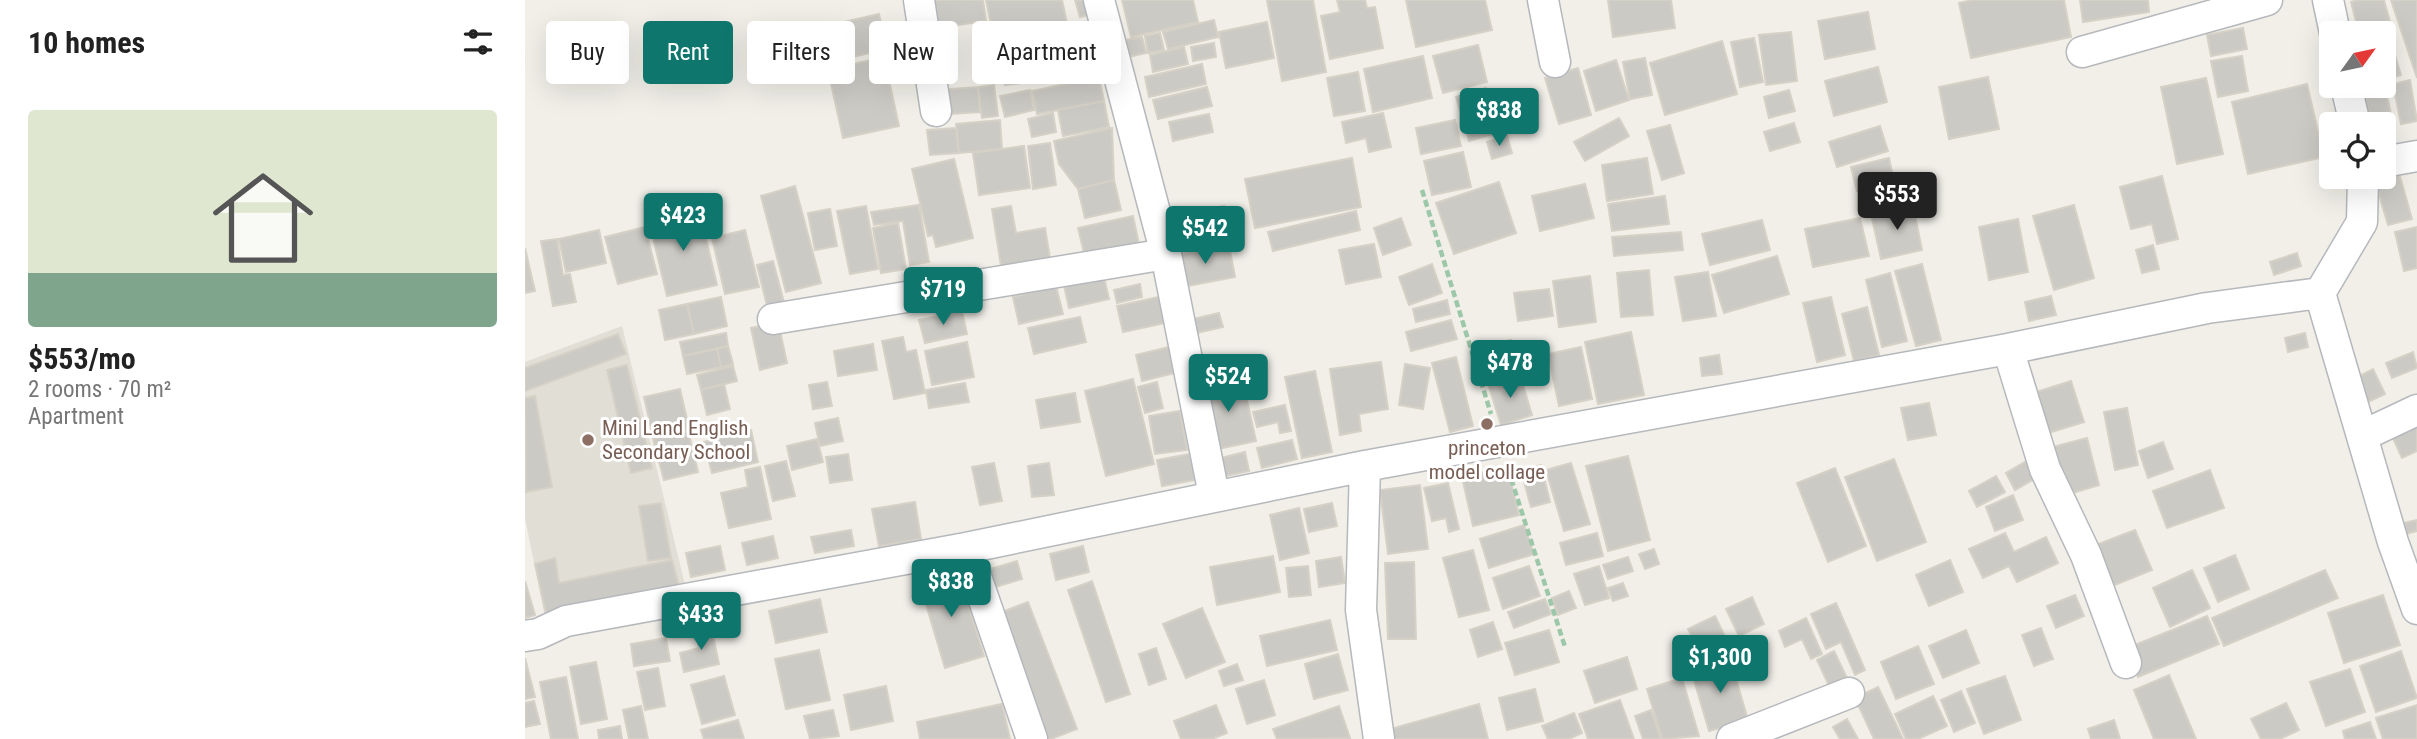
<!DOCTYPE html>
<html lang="en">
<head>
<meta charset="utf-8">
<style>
  :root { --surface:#fff; --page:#f2f2f2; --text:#222; --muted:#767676; --accent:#0f766e }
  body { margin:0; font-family:"Roboto Condensed",sans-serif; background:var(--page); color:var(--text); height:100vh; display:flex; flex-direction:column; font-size:26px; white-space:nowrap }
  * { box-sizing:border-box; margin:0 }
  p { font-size:23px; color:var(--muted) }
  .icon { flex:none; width:38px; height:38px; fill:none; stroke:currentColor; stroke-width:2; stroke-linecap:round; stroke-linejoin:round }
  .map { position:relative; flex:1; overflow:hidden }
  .side { display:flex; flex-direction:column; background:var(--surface); width:525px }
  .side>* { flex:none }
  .guide { position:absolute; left:21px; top:21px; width:665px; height:63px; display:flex; gap:14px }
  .needle { width:46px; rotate:57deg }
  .fabs { position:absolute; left:1794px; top:21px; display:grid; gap:14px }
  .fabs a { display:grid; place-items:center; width:77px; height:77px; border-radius:7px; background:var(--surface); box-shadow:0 7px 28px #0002; font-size:35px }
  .price { position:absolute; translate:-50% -60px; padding:0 16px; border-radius:7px; background:var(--accent); color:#fff; font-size:23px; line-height:46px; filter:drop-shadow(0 2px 4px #0008) }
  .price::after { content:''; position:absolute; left:50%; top:42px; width:21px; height:16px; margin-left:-10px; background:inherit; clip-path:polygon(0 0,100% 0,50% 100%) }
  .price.active { background:#222; color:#fff }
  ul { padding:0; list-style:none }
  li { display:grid; align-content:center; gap:14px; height:371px; padding:0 28px }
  li span { display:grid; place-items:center; height:217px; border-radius:7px; color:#555 }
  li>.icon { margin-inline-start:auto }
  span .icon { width:126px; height:126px; fill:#fffc; stroke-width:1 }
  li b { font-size:30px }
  h2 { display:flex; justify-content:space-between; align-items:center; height:84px; padding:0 28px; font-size:30px }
  .tag { padding:0 24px; border-radius:7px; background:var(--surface); box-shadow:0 7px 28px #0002; font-size:24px; line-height:63px }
  .tag.active { background:var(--accent); color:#fff }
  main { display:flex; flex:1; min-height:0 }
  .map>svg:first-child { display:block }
  .education { fill:#e1ded6 }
  .building { fill:#cccac5; stroke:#d6d1c6; stroke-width:2 }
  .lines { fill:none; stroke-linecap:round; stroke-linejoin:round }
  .minor-casing { stroke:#b5b8bc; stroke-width:33 }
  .path { stroke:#9cc7a9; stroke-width:4.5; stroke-dasharray:7 3.5; stroke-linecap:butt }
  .minor { stroke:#fff; stroke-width:30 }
  .education-dot { fill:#8d6e63; stroke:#fff; stroke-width:2.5 }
  .labels { text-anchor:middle; stroke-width:6; stroke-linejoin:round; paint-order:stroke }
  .education-label { font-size:21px; fill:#785e54; stroke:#fff; text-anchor:start }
</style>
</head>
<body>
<main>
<section class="side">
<h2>10 homes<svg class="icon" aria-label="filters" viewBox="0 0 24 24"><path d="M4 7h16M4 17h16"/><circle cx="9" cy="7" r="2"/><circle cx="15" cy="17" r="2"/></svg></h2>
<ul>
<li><span style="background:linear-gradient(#dfe7d0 75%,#7fa58c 0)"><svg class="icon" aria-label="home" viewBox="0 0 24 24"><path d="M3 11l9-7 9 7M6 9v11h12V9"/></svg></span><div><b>$553/mo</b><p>2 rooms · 70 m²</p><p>Apartment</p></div></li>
</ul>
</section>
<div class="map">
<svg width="1892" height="739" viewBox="0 0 1892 739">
  <rect width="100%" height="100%" fill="#f1efe8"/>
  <!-- education -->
  <path class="education" d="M97,326L162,593L21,622L0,518V362Z"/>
  <!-- building -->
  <path class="building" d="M401,0H458L461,21L405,29Z
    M461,0H537L543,28L470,44Z
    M550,0H568L572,13L555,17Z
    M597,0H668L673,22L606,37Z
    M742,0H788L801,72L757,81Z
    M812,0H840L842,8L850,7L858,48L805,59L796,16L815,12Z
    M881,0H960L967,30L891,47Z
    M1083,0H1146L1150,28L1088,37Z
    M1448,0H1539L1546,37L1446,58L1434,3Z
    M1555,0H1623L1624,12L1558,22Z
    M1832,0H1859L1868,33H1834L1826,2Z
    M1866,0H1892V78Z
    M1343,12L1350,49L1300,59L1293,21Z
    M354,14L362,49L297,64L288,29Z
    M689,20L693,37L643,49L638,32Z
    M742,22L749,58L701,68L694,32Z
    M571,27L580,62L508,79L500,43Z
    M1718,28L1722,49L1686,56L1682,35Z
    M1266,32L1272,81L1241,85L1234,35Z
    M635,33L639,50L623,53L620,36Z
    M617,37L621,53L603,57L600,40Z
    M1229,38L1238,82L1215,87L1206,42Z
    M496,40L499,55L480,58L477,44Z
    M1197,41L1212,94L1140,115L1125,63Z
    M689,43L691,57L668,61L666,47Z
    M953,45L962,82L918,93L908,56Z
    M659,47L663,64L628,72L625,55Z
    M1868,48L1876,75L1858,80V50Z
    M898,56L907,98L848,112L839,69Z
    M1717,56L1723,91L1693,97L1686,61Z
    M359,57L374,126L318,138L303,70Z
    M1120,58L1127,95L1105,99L1098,62Z
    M1091,60L1104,100L1071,111L1059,71Z
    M501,61L505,82L480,85L477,65Z
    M677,64L681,84L624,97L620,77Z
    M1353,67L1362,102L1309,116L1300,81Z
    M1053,68L1066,115L1034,124L1020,78Z
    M833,72L840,111L809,116L802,78Z
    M574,77L579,101L512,114L507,91Z
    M1463,77L1474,129L1424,139L1414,87Z
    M1681,78L1698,154L1652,164L1636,87Z
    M1885,80L1892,121L1876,124L1868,84Z
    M1782,84L1799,157L1723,174L1707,102Z
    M469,85L473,116L457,118L453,87Z
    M453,87L455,112L412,115L410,90Z
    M682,87L687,106L633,119L628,100Z
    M1860,87L1868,123L1846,124L1839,91Z
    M961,88L974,132L944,141L931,97Z
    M505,90L509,110L480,117L475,96Z
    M1264,90L1270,111L1244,118L1239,97Z
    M579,101L584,127L538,136L533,110Z
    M528,113L531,132L507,137L503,119Z
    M858,113L866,147L844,152L841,138L821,143L817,122Z
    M684,114L688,132L648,141L644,122Z
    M1094,118L1104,136L1060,161L1049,142Z
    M475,120L477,149L434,153L431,124Z
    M930,120L936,146L896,154L891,128Z
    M1269,123L1275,142L1245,151L1239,132Z
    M1145,125L1159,173L1137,180L1122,131Z
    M1355,126L1363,151L1312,167L1304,142Z
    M431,128L434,153L405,155L402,130Z
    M587,128L589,180L553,189L534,164L529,141Z
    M982,136L987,153L967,159L962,142Z
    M525,143L531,185L508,189L503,146Z
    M499,146L505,188L454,195L448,153Z
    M938,152L946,187L907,195L899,161Z
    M827,158L836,207L730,228L720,179Z
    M1122,158L1128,194L1082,201L1077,165Z
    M1364,158L1369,182L1332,191L1326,167Z
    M429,159L448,238L411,247L408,235L403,236L387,169Z
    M1872,166L1887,219L1863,225L1849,177H1858V170Z
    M1637,176L1653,239L1632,244L1627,224L1606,229L1595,187Z
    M589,180L596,210L560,218L553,189Z
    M974,182L991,233L929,254L911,203Z
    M1060,184L1069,218L1015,231L1007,196Z
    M270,186L296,283L261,292L236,196Z
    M1140,196L1144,224L1087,231L1083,204Z
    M394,205L404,262L385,265L378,221L349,225L346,212Z
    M1388,205L1397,250L1356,259L1346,214Z
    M1549,205L1569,278L1529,290L1508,216Z
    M341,206L353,269L325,274L312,211Z
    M486,206L491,233L520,228L525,258L476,266L467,209Z
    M699,206L705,234L646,244L641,217Z
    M174,209L192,285L142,296L124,221Z
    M305,209L312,246L290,250L283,213Z
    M831,211L835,230L748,251L743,232Z
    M608,216L615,249L561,261L553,228Z
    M876,218L886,245L858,255L849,228Z
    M1335,218L1344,256L1288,267L1280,229Z
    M1493,219L1503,272L1464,280L1454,227Z
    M1237,220L1245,250L1185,265L1177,234Z
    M373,223L381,269L356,273L348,228Z
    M120,227L132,274L93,284L80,237Z
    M1892,227V268L1879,271L1870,232Z
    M74,230L81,263L41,272L34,239Z
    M220,230L234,287L200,294L187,238Z
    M1156,232L1158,250L1089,256L1087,237Z
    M32,239L38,275L45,274L51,302L28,306L16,241Z
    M849,244L856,277L821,284L814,250Z
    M704,245L710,277L657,287L651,255Z
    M1628,245L1634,269L1617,273L1611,250Z
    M0,248L10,291L0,293Z
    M1772,253L1776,266L1749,275L1745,262Z
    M1252,256L1264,294L1199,313L1187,275Z
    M248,261L261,310L244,314L232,265Z
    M907,264L917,293L884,305L874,277Z
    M1397,264L1416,340L1391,346L1370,271Z
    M1124,270L1128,315L1096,317L1092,273Z
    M1183,272L1191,316L1158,321L1150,277Z
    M578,273L584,299L544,308L538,281Z
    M1365,273L1382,341L1357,347L1341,280Z
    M1065,276L1071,322L1034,327L1028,281Z
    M615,284L617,297L592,303L589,290Z
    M531,286L538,314L494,324L488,297Z
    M1024,289L1028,316L993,321L989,293Z
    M1526,296L1531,315L1504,321L1500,302Z
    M196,297L202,326L169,334L162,304Z
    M634,297L640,323L598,332L592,306Z
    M1306,297L1320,355L1292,362L1278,303Z
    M922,300L925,314L891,322L888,309Z
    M162,304L169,334L140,340L134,310Z
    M1342,307L1354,355L1329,361L1317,314Z
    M437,311L442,334L400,343L394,320Z
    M694,313L698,327L667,334L664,320Z
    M555,317L561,342L509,354L503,328Z
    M926,320L932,339L886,351L881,332Z
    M253,322L262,363L235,370L226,328Z
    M1106,332L1119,395L1073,404L1060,342Z
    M201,333L203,346L158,356L155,342Z
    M1780,333L1783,347L1763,352L1760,338Z
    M93,334L101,354L0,391V368Z
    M378,337L381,352L391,350L400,393L369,399L357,341Z
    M986,340L991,367L959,373L953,347Z
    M442,342L449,377L407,385L400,351Z
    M348,344L352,370L313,376L309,351Z
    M203,346L208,364L196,367L192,349Z
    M644,347L650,373L617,381L611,355Z
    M1056,347L1067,399L1034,406L1023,354Z
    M192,349L196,367L162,374L158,356Z
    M1888,352L1892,368L1867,378L1861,363Z
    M1194,355L1197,374L1177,376L1175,358Z
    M931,357L948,426L925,432L907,363Z
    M856,362L863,409L834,414L836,431L815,435L805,369Z
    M880,364L905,368L898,409L874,405Z
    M102,365L127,468L106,473L82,370Z
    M208,366L212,381L176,390L172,375Z
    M1848,369L1860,394L1841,403L1829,379Z
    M790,371L807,452L777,458L760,377Z
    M995,375L1007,415L976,425L963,384Z
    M717,378L731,441L688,450L675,387Z
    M608,379L629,464L581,476L560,391Z
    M1546,381L1559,422L1520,434L1508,393Z
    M302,382L307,406L288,409L284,385Z
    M632,382L638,408L620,413L613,387Z
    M440,383L444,402L404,408L401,390Z
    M199,384L205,409L182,415L176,390Z
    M155,389L164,428L128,436L119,397Z
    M550,393L555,422L516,428L511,400Z
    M10,396L27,487L1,492L0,398Z
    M1404,403L1411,435L1383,440L1376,408Z
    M760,405L766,431L755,433L753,422L732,427L728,412Z
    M1602,408L1613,465L1590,470L1579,412Z
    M655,411L662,450L630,454L624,416Z
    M313,418L318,441L295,446L290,423Z
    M1892,424V451L1877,458L1867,436Z
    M163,430L173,472L139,480L128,439Z
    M226,430L233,462L187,473L179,442Z
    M1562,438L1574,485L1541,495L1528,447Z
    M292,439L298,462L267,470L262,446Z
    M767,440L772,459L737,468L732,448Z
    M1638,442L1648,469L1623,478L1614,451Z
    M720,452L724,471L696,477L692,459Z
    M323,454L327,480L305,483L301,457Z
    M665,454L670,480L637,486L632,460Z
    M1103,456L1125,540L1083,551L1061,466Z
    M1507,458L1516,475L1490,490L1481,473Z
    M1369,459L1401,542L1352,561L1320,477Z
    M261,461L270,496L248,501L240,466Z
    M469,463L477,501L455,505L447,467Z
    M524,463L529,495L507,497L503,466Z
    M1046,463L1065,524L1039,531L1021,470Z
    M1016,465L1025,502L1006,507L996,471Z
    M235,467L246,519L204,528L196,493L223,487L220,470Z
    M982,467L994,515L948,526L937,477Z
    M1310,468L1341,546L1303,562L1272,483Z
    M1685,470L1699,508L1642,528L1628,491Z
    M1471,476L1480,492L1452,507L1444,491Z
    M923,483L934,529L924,532L921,518L907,521L899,488Z
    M895,485L903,549L863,554L855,490Z
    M1488,495L1498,520L1470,531L1461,507Z
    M390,502L396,539L354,546L347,509Z
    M136,503L146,558L123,561L114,506Z
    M807,503L812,526L784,532L779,509Z
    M774,508L784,553L755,560L745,515Z
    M1892,520V531L1877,535L1874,524Z
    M999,525L1009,554L964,568L955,539Z
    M326,530L329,546L290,553L286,537Z
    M1610,530L1627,570L1585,587L1568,546Z
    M1072,533L1078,556L1041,565L1035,543Z
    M1480,533L1489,552L1521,537L1533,563L1492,582L1484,566L1458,578L1444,549Z
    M248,536L253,558L222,565L217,543Z
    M195,546L200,570L166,577L161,553Z
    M558,546L564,572L531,580L525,554Z
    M1129,549L1134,564L1120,569L1114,554Z
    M948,550L964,610L934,617L918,558Z
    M1710,555L1724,589L1693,602L1679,568Z
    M748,556L755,592L692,605L685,567Z
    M816,557L820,583L794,587L791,561Z
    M1103,557L1108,571L1083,579L1078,565Z
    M30,558L34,583L147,560L155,590L22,618L10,564Z
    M1425,560L1438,592L1404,606L1391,575Z
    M492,561L497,579L467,588L462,570Z
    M889,562L891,639H863L860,563Z
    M783,566L786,595L764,597L761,568Z
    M1004,566L1015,596L978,609L968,578Z
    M1074,566L1084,598L1060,605L1049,574Z
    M432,570L459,656L420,668L394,581Z
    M1667,570L1685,608L1645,627L1628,588Z
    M1800,570L1813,598L1699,646L1687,618Z
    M0,581L10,615L0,618Z
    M567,581L605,694L581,702L543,590Z
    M1098,583L1103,596L1088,601L1083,588Z
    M1044,591L1051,608L1033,615L1027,598Z
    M1550,595L1559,616L1531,628L1522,606Z
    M1858,595L1875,645L1819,663L1803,613Z
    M1227,597L1239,624L1214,636L1201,609Z
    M295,599L302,632L251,643L244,611Z
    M1020,599L1026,614L989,628L983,612Z
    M503,602L552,729L526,739H516L469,615Z
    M1311,603L1340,670L1330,675L1316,642L1301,649L1286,614Z
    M677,608L700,662L661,678L638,624Z
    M1190,616L1204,645L1178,658L1163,629Z
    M1682,616L1694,644L1613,677L1602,648Z
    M1281,618L1297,654L1286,659L1277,639L1260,647L1254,631Z
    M805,620L812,650L742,666L735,636Z
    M968,622L977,649L953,657L945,630Z
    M186,626L194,664L159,672L155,653L174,648L170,629Z
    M1516,628L1528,659L1509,666L1497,635Z
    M1024,630L1034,662L990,675L980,643Z
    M1441,630L1454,663L1418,678L1404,646Z
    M141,638L145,661L109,666L106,644Z
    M1393,646L1409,684L1371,699L1356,662Z
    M631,648L641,679L624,685L614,654Z
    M294,650L305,700L261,709L250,659Z
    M1309,651L1323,680L1305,688L1292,660Z
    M1876,651L1892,698L1851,712L1835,666Z
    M813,654L823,690L789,699L780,664Z
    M1102,657L1112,689L1070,703L1059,671Z
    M0,658L10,697L0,699Z
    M1205,658L1223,720L1184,731L1166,670Z
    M71,662L82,719L56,724L45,667Z
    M712,664L718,680L699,686L694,671Z
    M133,668L140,706L120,710L112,672Z
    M1825,669L1840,712L1801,726L1785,682Z
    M1644,675L1671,739H1629L1609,690Z
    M199,676L210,715L177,724L166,685Z
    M1480,676L1496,720L1459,734L1442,689Z
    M41,677L53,739H26L15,682Z
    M1157,678L1174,736L1137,739L1122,689Z
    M739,680L750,715L722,724L711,689Z
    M361,686L368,721L326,730L319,695Z
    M1353,687L1378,739H1349L1330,698Z
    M1010,689L1018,721L982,730L974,698Z
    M1436,691L1450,723L1429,732L1416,700Z
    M1408,696L1422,726L1393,739H1381L1370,714Z
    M1095,700L1109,739H1063L1054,714Z
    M9,701L15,724L0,727V703Z
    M1761,703L1774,730L1755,739H1736L1726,719Z
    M477,704L485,739H395L392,722Z
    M954,704L963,739H861L859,731Z
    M691,705L702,733L687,739H656L649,721Z
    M1892,705V739H1858L1851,718Z
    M116,706L123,739H104L98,710Z
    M814,706L825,738L752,739L748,729Z
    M308,710L314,736L285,739L279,716Z
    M1126,710L1136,739H1118L1110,716Z
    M1049,713L1057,733L1044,739H1023L1017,726Z
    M1322,719L1333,739H1315L1308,727Z
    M213,720L219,739H179L176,730Z
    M1589,720L1595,739H1566L1563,729Z
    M1845,722L1851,739H1820L1818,731Z
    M95,726L97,739H74L73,730Z"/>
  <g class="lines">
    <!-- minor casing -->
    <g class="minor-casing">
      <path id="minor" d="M394,0L411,111
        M574,0L641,254L689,495
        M1018,0L1030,62
        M1803,0L1810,33
        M1557,52L1742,0
        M1821,86L1830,124
        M1858,162L1892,156
        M1838,177L1837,222L1795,293L1868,542L1892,609
        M248,319L641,254
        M1483,349L1520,469L1561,555L1601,663
        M1837,436L1892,410
        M840,466L836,610L854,739
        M441,548L507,739
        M0,636L13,634L41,621L441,548L840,466L1483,349L1682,308L1795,293
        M1207,739L1324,693"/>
    </g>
    <!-- path -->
    <path class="path" d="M897,190L966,414
      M983,469L1040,647"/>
    <!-- minor -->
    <use href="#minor" class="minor"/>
  </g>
  <!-- markers -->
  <g class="education-dot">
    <circle cx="962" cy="424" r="7"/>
    <circle cx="63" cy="440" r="7"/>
  </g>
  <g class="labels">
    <!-- education labels -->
    <g class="education-label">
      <text x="77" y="435">Mini Land English<tspan x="77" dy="24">Secondary School</tspan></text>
      <text x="962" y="455" text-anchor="middle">princeton<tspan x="962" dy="24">model collage</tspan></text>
    </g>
  </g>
</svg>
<div class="fabs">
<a><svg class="needle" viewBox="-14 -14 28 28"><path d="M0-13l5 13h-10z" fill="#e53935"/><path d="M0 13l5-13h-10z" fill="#767676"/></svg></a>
<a><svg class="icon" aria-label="locate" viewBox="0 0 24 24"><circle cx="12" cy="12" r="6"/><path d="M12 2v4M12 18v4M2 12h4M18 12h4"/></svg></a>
</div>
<b class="price" style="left:974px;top:148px">$838</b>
<b class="price active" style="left:1372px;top:232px">$553</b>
<b class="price" style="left:158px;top:253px">$423</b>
<b class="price" style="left:680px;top:266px">$542</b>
<b class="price" style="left:418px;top:327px">$719</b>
<b class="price" style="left:985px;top:400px">$478</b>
<b class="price" style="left:703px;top:414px">$524</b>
<b class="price" style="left:426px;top:619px">$838</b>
<b class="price" style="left:176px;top:652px">$433</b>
<b class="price" style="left:1195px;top:695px">$1,300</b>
<div class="guide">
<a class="tag">Buy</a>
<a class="tag active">Rent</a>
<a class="tag">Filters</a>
<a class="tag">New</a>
<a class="tag">Apartment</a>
</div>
</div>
</main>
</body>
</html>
